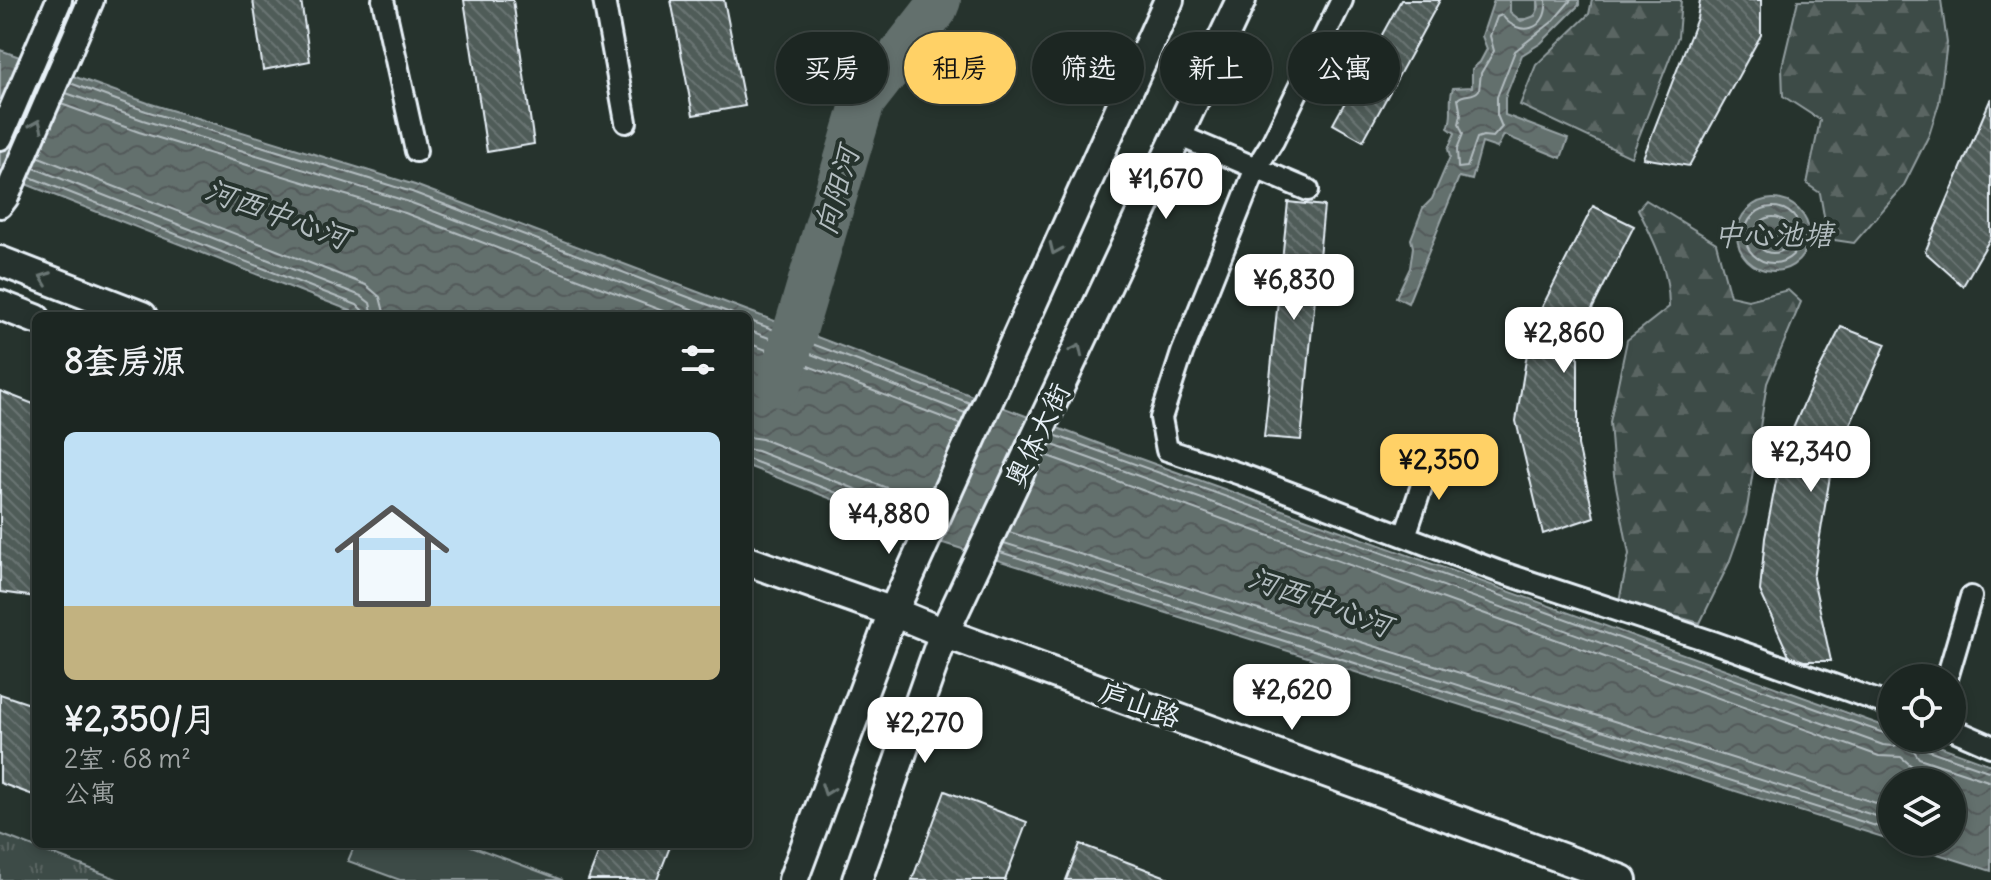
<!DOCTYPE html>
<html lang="zh">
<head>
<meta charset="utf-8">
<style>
  :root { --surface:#1c2622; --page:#252e2a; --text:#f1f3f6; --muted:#a0a5a5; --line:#3a4340; --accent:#ffd166 }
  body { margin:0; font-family:Delius,"LXGW WenKai TC",sans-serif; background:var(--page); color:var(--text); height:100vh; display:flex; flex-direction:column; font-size:30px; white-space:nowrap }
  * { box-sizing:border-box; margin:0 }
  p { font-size:26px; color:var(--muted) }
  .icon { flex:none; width:44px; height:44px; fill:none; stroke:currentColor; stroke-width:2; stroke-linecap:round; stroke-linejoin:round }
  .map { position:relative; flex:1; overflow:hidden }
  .drawer { position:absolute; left:32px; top:312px; width:720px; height:536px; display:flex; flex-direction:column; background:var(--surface); border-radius:12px; box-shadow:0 4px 12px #0003,0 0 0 2px var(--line) }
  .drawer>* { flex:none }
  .hud { position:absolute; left:776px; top:32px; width:760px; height:72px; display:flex; gap:16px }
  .tools { position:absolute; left:1878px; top:664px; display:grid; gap:16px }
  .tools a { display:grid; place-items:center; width:88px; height:88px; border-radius:50%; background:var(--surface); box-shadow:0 4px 12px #0003,0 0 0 2px var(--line); font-size:40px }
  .price { position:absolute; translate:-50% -68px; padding:0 18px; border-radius:16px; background:#fff; color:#222; font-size:26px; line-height:52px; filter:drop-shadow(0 2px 4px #0008) }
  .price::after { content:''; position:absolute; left:50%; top:48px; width:24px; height:18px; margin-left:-12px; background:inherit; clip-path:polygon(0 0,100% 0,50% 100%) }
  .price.active { background:var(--accent); color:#111 }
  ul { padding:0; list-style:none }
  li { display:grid; align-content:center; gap:16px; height:424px; padding:0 32px }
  li span { display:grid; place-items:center; height:248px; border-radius:12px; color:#555 }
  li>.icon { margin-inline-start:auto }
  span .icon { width:144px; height:144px; fill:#fffc; stroke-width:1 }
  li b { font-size:34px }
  h2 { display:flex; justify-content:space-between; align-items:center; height:96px; padding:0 32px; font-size:34px }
  .pill { padding:0 28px; border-radius:36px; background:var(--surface); box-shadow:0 4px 12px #0003,0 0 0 2px var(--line); font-size:28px; line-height:72px }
  .pill.active { background:var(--accent); color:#111 }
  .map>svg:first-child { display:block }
  .grass { fill:#3e4b47; stroke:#939ea0; stroke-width:2 }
  .forest { fill:url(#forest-firs); stroke:#939ea0; stroke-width:2 }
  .park { fill:url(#park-tufts); stroke:#939ea0; stroke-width:2 }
  .water { fill:url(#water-waves); stroke:#98a3a5; stroke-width:2 }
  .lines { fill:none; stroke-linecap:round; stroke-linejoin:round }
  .shore { stroke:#b3bdc0; stroke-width:2 }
  .river { stroke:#636f6d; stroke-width:44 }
  .building { fill:url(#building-back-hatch); stroke:#e8f1f8; stroke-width:2 }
  .minor-casing { stroke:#e8f1f8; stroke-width:26 }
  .tertiary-casing { stroke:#e8f1f8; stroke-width:30 }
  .secondary-casing { stroke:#e8f1f8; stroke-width:34 }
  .minor { stroke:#26332d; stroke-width:20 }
  .tertiary { stroke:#26332d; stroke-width:24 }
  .secondary { stroke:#26332d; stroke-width:28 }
  .oneway { stroke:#6a7674 }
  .labels { text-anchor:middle; stroke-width:8; stroke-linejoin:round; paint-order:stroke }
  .street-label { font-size:28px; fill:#e8f1f8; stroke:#26332d }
  .water-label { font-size:30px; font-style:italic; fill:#b3bdc0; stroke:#26332d }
</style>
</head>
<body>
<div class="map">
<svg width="1991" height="880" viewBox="0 0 1991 880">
  <defs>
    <pattern id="forest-firs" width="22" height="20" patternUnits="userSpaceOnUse" patternTransform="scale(2)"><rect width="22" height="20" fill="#3e4b47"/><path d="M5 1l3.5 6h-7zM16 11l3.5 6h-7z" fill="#5a6562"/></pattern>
    <pattern id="park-tufts" width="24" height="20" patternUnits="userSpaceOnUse" patternTransform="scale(2)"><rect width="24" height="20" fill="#3e4b47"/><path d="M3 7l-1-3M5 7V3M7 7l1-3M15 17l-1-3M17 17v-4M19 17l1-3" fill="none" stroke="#5a6562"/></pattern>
    <pattern id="water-waves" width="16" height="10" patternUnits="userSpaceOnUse" patternTransform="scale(2)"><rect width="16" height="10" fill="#636f6d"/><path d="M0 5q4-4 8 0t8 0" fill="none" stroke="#535a5a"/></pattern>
    <pattern id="building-back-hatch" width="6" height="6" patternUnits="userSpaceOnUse" patternTransform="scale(2)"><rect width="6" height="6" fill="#505c59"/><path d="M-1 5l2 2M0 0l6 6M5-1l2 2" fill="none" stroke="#697472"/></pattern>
  </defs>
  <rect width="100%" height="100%" fill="#26332d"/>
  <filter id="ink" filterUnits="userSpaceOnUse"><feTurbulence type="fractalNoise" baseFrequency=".0125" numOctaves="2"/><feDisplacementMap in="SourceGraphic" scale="16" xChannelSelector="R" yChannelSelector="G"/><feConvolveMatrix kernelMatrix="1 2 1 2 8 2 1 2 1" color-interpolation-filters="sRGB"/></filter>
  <g filter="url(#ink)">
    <!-- grass -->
    <path class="grass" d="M1510,0H1538V12L1531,19H1516L1510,12Z
      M355,844H466L562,880H400L348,861Z"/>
    <!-- forest -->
    <path class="forest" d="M1592,0H1681L1678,37L1631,157L1520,105L1536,65L1589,14Z
      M1798,0H1941L1947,43L1939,103L1929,135L1903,187L1854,243L1828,239L1820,193L1807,184L1820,120L1783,96L1782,67Z
      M1646,200L1716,243L1730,296L1748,300L1788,290L1801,302L1767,383L1746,515L1729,563L1700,623L1619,601L1629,554L1614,475L1610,422L1627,340L1669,307C1669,270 1655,242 1638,209Z"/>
    <!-- park -->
    <path class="park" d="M0,834L117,879L121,880H0Z"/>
    <!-- water -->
    <path class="water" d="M1494,0H1510V12L1521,21L1535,16L1539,7L1538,0H1579V5L1541,43L1522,55L1505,98V115L1568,139L1561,158L1504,135L1497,148L1482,143L1472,180L1459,177L1408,303L1396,297L1410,268L1413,247L1411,239L1423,208L1432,199L1450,157L1448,149L1455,133L1448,128C1455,112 1447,103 1453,88L1472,87V69L1480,62L1487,49L1482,36Z
      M0,50L148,103L415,185L1121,452L1892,729V738H1917L1991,765V871L1900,842H1952V782H1892V840L943,543L748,466V316H364L0,174Z
      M1737 235a36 36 0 1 1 72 0a36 36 0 1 1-72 0Z"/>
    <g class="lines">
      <!-- shore -->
      <path class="shore" d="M1546,0C1549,30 1519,39 1502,15L1497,17L1490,36L1494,51L1481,73L1479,90C1473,98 1464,92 1458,99L1461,115L1459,124L1463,134L1457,149L1458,168L1467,167L1477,138L1483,136L1493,137L1502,127L1497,115V97L1515,51L1552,22L1571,0
        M70,83L146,111L412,192L738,316
        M66,93L143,120L409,202L710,316
        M61,104L139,132L405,213L676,316
        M39,157L366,285L380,297L385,316
        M34,168L361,296L370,303L373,316
        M30,177L357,305L362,310L363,316
        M1745 235a28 28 0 1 1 56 0a28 28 0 1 1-56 0Z
        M1755 235a18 18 0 1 1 36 0a18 18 0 1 1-36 0Z
        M748,320L970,403
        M748,330L965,413
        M748,343L960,424
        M1054,435L1892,736
        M748,437L762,439L925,503
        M1050,444L1883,745L1894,746L1907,741L1919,758L1991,782
        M748,449L757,451L920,514
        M1045,455L1879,756L1901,757L1914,768L1951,782
        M748,459L915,523
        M1009,532L1892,808
        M1004,543L1892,821
        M1000,552L1892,831
        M1919,738L1920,745L1925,749L1991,772"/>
      <!-- river -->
      <path class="river" d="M779,385L863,102L935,10L939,0"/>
    </g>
    <!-- building -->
    <path class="building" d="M253,0H301L310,61L263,70Z
      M464,0H513L534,144L487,152Z
      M671,0H724L745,106L693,115Z
      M1401,0H1440L1363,141L1333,124Z
      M1700,0H1761V35L1689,166L1643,158L1697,18Z
      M1991,98V237L1963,286L1925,252Z
      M1288,202L1324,206L1301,440L1264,437Z
      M1593,206L1634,226L1578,337V445L1594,517L1543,534L1516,421L1531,329Z
      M1841,327L1886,344L1832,464L1813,578L1831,661H1804L1789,656L1760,591L1765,538L1781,456L1815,378Z
      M0,391L36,405V597L0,592Z
      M0,694L36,706V796L0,783Z
      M945,791L1027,822L1005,880H912Z
      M602,844H671L657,880H588Z
      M1080,844L1169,878V880H1066Z"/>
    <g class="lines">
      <!-- minor casing -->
      <g class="minor-casing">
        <path id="minor" d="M383,0L416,151
          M604,0L626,122
          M1342,0L1273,141L1256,168L1182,353L1161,418L1167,450L1240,474L1497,571L1713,642L1892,706
          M1178,135L1308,190
          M1405,536L1432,455
          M1947,678L1971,597
          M1952,729L1991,746"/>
      </g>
      <!-- tertiary casing -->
      <g class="tertiary-casing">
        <path id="tertiary" d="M0,137L59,0
          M0,205L6,197L91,0"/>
      </g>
      <!-- secondary casing -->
      <g class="secondary-casing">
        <path id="secondary" d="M0,261L142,316
          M0,305L36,319
          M748,561L893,612L944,633L1622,880
          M793,880L893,612L1169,0
          M857,880L944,633L1241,0"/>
      </g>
      <!-- minor -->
      <use href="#minor" class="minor"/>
      <!-- tertiary -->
      <use href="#tertiary" class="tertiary"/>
      <!-- secondary -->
      <use href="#secondary" class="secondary"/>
    </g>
    <!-- one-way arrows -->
    <defs><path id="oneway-chevron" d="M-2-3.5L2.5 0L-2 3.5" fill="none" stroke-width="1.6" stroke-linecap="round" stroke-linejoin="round" transform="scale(2)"/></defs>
    <g class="oneway">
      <use href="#oneway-chevron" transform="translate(37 125) rotate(-67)"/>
      <use href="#oneway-chevron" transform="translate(1055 249) rotate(114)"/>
      <use href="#oneway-chevron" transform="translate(45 278) rotate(-159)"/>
      <use href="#oneway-chevron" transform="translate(1077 350) rotate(-65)"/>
      <use href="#oneway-chevron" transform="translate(827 790) rotate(110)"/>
    </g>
  </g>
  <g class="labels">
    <!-- street labels -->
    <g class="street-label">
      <text transform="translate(1037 435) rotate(-64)" y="10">奥体大街</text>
      <text transform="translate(1140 704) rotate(20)" y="10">庐山路</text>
    </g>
    <!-- water labels -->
    <g class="water-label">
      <text transform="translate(837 191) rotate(-74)" y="10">向阳河</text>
      <text transform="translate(277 214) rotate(20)" y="10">河西中心河</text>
      <text x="1773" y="245">中心池塘</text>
      <text transform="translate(1320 602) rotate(20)" y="10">河西中心河</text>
    </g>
  </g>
</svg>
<div class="tools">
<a><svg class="icon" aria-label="locate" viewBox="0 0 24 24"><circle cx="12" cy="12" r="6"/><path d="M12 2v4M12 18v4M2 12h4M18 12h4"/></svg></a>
<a><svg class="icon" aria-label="layers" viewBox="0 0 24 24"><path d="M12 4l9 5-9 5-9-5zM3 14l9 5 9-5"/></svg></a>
</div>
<b class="price" style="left:1166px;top:221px">¥1,670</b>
<b class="price" style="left:1294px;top:322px">¥6,830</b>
<b class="price" style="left:1564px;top:375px">¥2,860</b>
<b class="price" style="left:1811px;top:494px">¥2,340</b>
<b class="price active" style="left:1439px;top:502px">¥2,350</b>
<b class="price" style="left:889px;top:556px">¥4,880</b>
<b class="price" style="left:1292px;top:732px">¥2,620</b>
<b class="price" style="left:925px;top:765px">¥2,270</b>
<div class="hud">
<a class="pill">买房</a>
<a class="pill active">租房</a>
<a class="pill">筛选</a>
<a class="pill">新上</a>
<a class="pill">公寓</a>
</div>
<section class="drawer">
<h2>8套房源<svg class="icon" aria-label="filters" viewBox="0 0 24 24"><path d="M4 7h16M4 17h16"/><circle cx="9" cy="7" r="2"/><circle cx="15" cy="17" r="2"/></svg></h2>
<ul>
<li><span style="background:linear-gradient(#bfe0f5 70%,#c2b280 0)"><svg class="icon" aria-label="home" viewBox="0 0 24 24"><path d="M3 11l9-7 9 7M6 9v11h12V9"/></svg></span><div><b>¥2,350/月</b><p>2室 · 68 m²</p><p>公寓</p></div></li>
</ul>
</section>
</div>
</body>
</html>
